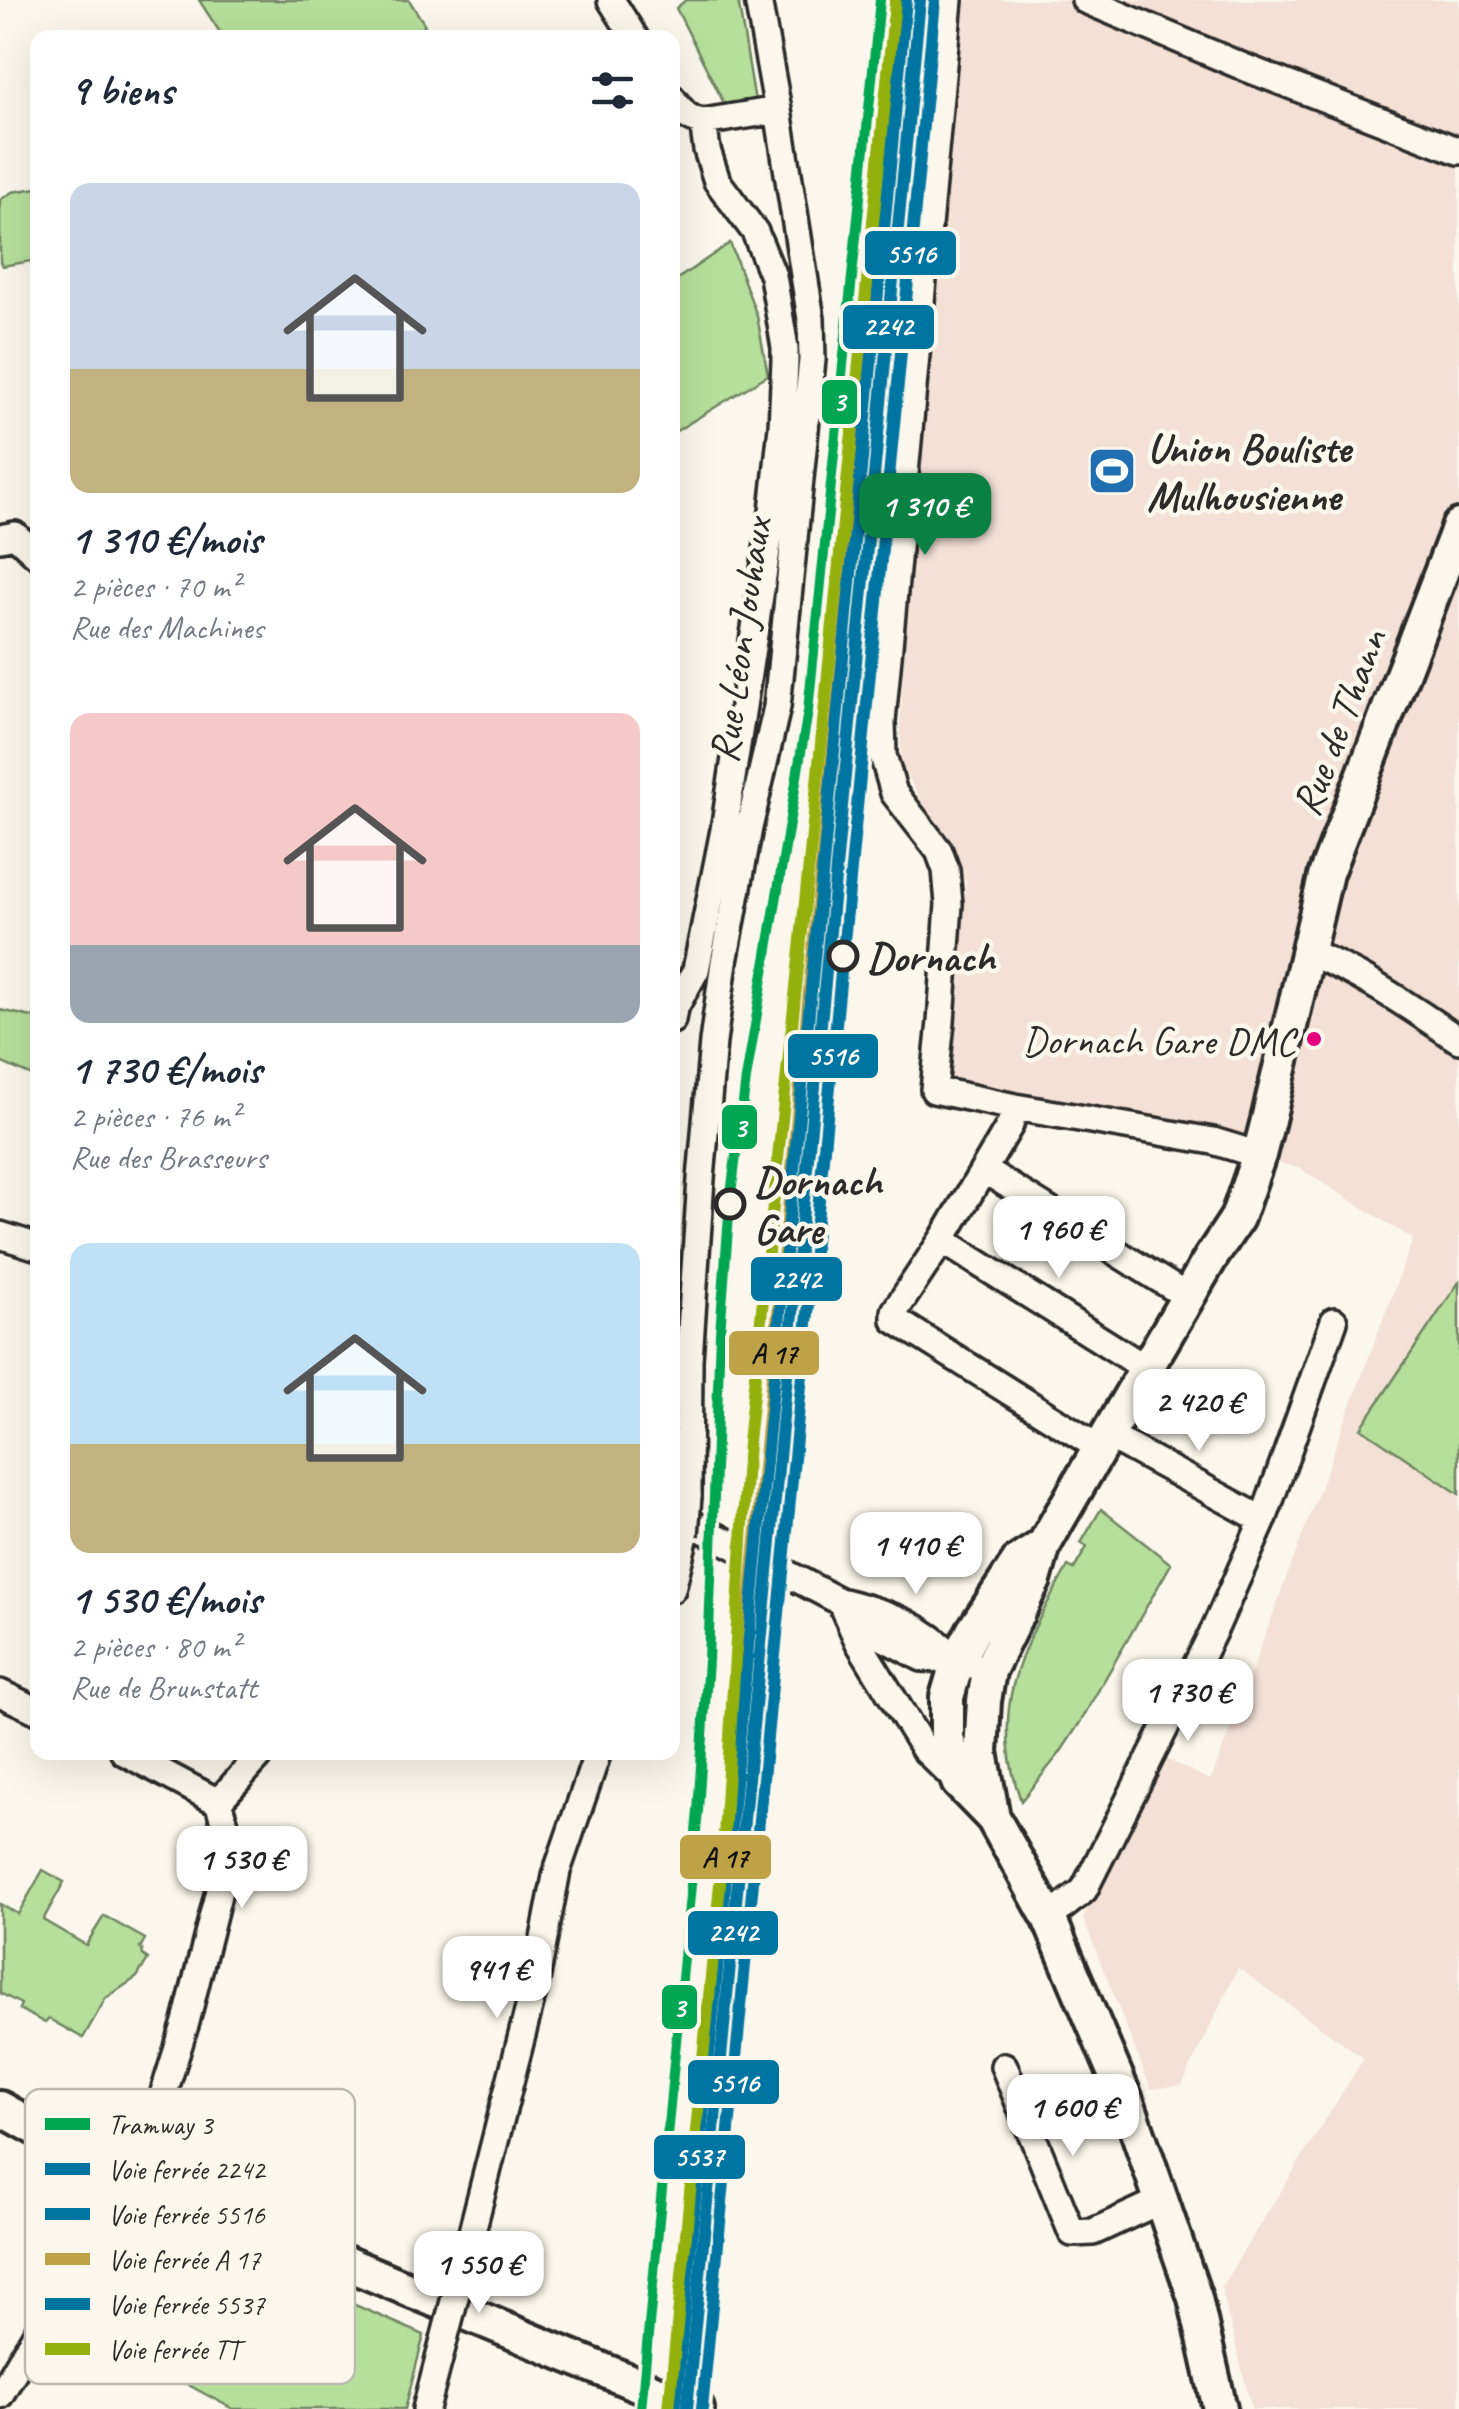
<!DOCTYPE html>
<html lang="fr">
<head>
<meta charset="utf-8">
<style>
  :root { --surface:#fff; --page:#f6f6f7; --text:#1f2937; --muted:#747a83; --accent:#0b8043 }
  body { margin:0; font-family:Caveat,sans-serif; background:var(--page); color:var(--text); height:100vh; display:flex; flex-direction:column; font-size:38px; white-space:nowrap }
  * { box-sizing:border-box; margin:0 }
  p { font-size:32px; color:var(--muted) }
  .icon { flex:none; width:55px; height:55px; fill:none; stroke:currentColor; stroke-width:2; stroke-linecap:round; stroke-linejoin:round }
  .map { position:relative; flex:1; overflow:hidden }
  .sheet { position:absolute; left:30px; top:30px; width:650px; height:1730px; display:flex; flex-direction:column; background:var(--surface); border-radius:20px; box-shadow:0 10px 40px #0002 }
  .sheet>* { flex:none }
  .price { position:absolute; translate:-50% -85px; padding:0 22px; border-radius:20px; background:#fff; color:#222; font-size:32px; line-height:65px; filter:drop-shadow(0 2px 5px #0008) }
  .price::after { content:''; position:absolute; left:50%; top:60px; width:30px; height:22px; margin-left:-15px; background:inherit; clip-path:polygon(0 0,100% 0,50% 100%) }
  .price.current { background:var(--accent); color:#fff }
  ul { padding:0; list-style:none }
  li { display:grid; align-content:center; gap:20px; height:530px; padding:0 40px }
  li span { display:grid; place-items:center; height:310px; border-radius:20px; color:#555 }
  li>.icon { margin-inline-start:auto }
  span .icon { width:180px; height:180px; fill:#fffc; stroke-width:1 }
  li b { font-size:42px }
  h2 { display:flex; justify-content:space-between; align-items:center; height:120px; padding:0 40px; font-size:42px }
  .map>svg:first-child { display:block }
  .built { fill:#f4e0d5 }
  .green { fill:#b6df9b; stroke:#708563; stroke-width:2.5 }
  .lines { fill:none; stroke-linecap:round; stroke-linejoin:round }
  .minor-casing { stroke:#2b2b2b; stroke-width:32 }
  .major-casing { stroke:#2b2b2b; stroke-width:40 }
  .minor { stroke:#fbf7ec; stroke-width:25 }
  .major { stroke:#fbf7ec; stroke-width:32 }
  .minor-bridge-casing { stroke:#2b2b2b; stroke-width:32; stroke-linecap:butt }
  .minor-bridge { stroke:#fbf7ec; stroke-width:25 }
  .rail-1-casing { stroke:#fbf7ec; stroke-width:20 }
  .rail-2-casing { stroke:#fbf7ec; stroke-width:20 }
  .rail-3-casing { stroke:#fbf7ec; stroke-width:20 }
  .rail-4-casing { stroke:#fbf7ec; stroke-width:20 }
  .rail-5-casing { stroke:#fbf7ec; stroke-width:20 }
  .rail-1 { stroke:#0075a1; stroke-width:12 }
  .rail-2 { stroke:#0075a1; stroke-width:12 }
  .rail-3 { stroke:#bfa146; stroke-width:12 }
  .rail-4 { stroke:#0075a1; stroke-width:12 }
  .rail-5 { stroke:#94b00d; stroke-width:12 }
  .tram-1-casing { stroke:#fbf7ec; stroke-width:18 }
  .tram-1 { stroke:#00a651; stroke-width:10 }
  .stop-dot { fill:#fbf7ec; stroke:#2b2b2b; stroke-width:5 }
  .bus-dot { fill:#e5007d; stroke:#fbf7ec; stroke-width:4 }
  .labels { text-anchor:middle; stroke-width:9; stroke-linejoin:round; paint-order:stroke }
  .bus-label { font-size:40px; fill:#2b2b2b; stroke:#fbf7ec; text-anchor:end }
  .poi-label { font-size:42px; font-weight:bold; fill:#2b2b2b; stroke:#fbf7ec; text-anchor:start }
  .street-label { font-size:42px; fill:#2b2b2b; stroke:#fbf7ec }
  .stop-label { font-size:42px; font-weight:bold; fill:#2b2b2b; stroke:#fbf7ec; text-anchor:start }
  .key { fill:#fbf7ec; stroke:#bdbab2; stroke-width:2.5 }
  .key-label { font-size:28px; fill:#2b2b2b }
  .line-badge { stroke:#fbf7ec; stroke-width:4 }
  .badge-label { font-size:28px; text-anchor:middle; font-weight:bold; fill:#fff }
  .pale-badge-label { font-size:28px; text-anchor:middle; font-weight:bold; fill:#111 }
</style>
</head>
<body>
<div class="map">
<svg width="1459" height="2409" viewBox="0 0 1459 2409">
  <rect width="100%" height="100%" fill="#fbf7ec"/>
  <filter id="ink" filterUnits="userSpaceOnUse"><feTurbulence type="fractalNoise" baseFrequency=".01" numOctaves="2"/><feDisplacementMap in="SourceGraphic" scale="20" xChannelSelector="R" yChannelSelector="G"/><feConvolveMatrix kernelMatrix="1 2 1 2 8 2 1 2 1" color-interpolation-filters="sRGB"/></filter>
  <g filter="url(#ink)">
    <!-- built -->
    <path class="built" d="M946,0H1459V2409H1252L1221,2287L1364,2058L1238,1968L1182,2085L1151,2089L1083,1918L1162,1757L1210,1780L1214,1772L1413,1239L1299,1168L950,1085L966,882L902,766L900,724Z"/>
    <!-- green -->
    <path class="green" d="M199,0H409L425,25L413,37H223Z
      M686,0H738L757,113L731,117L676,8Z
      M37,188V260L3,266L0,262V200L12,192Z
      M730,243L757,316L768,375L673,433V282Z
      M0,1010L37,1018V1078L0,1062Z
      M1459,1282V1494L1361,1428Z
      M1101,1509L1171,1564L1079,1724L1060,1753L1021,1801C987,1706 1023,1647 1068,1566L1074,1569L1087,1547L1081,1543Z
      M43,1870L64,1882L43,1920L86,1945L104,1916L145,1939L140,1948L142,1950L143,1955L148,1959L137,1977L106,1998L83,2038L49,2019L45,2023L19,2009L21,2004L0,1993V1904L18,1914Z
      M143,2228L192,2234L424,2335L405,2409H233L70,2321C89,2289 107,2244 143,2228Z"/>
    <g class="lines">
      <!-- minor casing -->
      <g class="minor-casing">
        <path id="minor" d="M611,0L635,38
          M949,0L882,721L883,755L894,793L939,851L946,870L949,904L941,1022L934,1090L1015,1107L1213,1141L1259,1155
          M1085,0L1246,68L1459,151
          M672,98C681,110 687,120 703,122L778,110
          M0,538L15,535L38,556
          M1308,952C1362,973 1411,1008 1459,1040
          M672,1020L674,1009L696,970L724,830L773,511L782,427L785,361V348L773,276L755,232L717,181L707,150L703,122
          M1015,1107L1010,1125L942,1240L895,1311V1320L1101,1449
          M984,1170L1188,1297
          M0,1235L38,1247
          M942,1240L1147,1369
          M1109,1436L1263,1520
          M688,1496L689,1360L701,1179L713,1042L724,962L749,828L777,707L812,360L811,319L778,110L758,0
          M672,1513L839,1601L882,1637L922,1658L958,1660L972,1665
          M672,1589L685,1535
          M844,1602C895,1615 919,1624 958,1660
          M844,1610L859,1643L924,1749L958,1782
          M0,1693L38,1711
          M124,1752L218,1802
          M218,1802L263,1752
          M1049,1918L1084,1890L1216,1626L1263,1520L1334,1321
          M1004,2066L1072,2233L1093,2232L1162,2200
          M465,2259L536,1980L557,1871L598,1752
          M0,2395L131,2174L156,2118L186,2022L231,1843L218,1802
          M426,2409L439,2359"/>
      </g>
      <!-- major casing -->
      <g class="major-casing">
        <path id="major" d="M1044,1545L1019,1561L973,1631L958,1660L947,1697V1737L958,1782L993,1818L1049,1918L1129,2107L1195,2298L1220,2409
          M993,1818L981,1752L984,1701L989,1671L1034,1580L1044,1545L1058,1520L1210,1259L1237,1218L1259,1155L1268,1120L1326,873L1459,526
          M0,2108L52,2137L131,2174L697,2409"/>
      </g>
      <!-- minor -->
      <use href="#minor" class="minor"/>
      <!-- major -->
      <use href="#major" class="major"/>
      <!-- minor-bridge casing -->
      <g class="minor-bridge-casing">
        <path id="minor-bridge" d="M685,1535L688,1496
          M439,2359L465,2259"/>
      </g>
      <!-- minor-bridge -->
      <use href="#minor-bridge" class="minor-bridge"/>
      <!-- rail-1 casing -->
      <g class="rail-1-casing">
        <path id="rail-1" d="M687,2409L920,0"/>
      </g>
      <!-- rail-2 casing -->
      <g class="rail-2-casing">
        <path id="rail-2" d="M702,2409L935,1"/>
      </g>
      <!-- rail-3 casing -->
      <g class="rail-3-casing">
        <path id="rail-3" d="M672,2408L905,0"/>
      </g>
      <!-- rail-4 casing -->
      <g class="rail-4-casing">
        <path id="rail-4" d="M675,2409L906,0"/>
      </g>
      <!-- rail-5 casing -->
      <g class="rail-5-casing">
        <path id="rail-5" d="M669,2409L723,1853L748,1442L809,864L895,1"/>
      </g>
      <!-- rail-1 -->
      <use href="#rail-1" class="rail-1"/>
      <!-- rail-2 -->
      <use href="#rail-2" class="rail-2"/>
      <!-- rail-3 -->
      <use href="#rail-3" class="rail-3"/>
      <!-- rail-4 -->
      <use href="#rail-4" class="rail-4"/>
      <!-- rail-5 -->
      <use href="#rail-5" class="rail-5"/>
      <!-- tram-1 casing -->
      <g class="tram-1-casing">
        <path id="tram-1" d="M641,2409L698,1811L708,1660L720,1333L730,1202L746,1079L808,711L880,0"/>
      </g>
      <!-- tram-1 -->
      <use href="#tram-1" class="tram-1"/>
    </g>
  </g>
  <!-- icons -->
  <defs>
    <g id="stadium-square" transform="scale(2.5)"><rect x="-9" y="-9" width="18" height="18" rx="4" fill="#1f6fb2" stroke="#fbf7ec"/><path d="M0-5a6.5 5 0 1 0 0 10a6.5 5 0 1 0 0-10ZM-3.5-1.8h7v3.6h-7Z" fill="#fff"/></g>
  </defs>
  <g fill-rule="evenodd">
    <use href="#stadium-square" x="1112" y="471"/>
  </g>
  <!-- markers -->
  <g class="stop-dot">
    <circle cx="843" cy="956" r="14"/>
    <circle cx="730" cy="1204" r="14"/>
  </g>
  <circle class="bus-dot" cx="1314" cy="1039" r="9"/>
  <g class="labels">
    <!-- bus labels -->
    <g class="bus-label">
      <text x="1295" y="1054">Dornach Gare DMC</text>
    </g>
    <!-- poi labels -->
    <g class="poi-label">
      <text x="1147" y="462">Union Bouliste<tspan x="1147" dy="48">Mulhousienne</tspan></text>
    </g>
    <!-- street labels -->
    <g class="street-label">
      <text transform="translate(739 640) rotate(-82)" y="15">Rue Léon Jouhaux</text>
      <text transform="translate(1338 722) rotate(-69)" y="15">Rue de Thann</text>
    </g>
    <!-- stop labels -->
    <g class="stop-label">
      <text x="867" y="971">Dornach</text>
      <text x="754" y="1195">Dornach<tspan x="754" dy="48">Gare</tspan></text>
    </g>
  </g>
  <!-- legend -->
  <rect x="25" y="2089" width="330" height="295" rx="15" class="key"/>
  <rect x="45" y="2118" width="45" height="12" fill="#00a651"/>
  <rect x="45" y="2163" width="45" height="12" fill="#0075a1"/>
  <rect x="45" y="2208" width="45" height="12" fill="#0075a1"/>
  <rect x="45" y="2253" width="45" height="12" fill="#bfa146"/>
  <rect x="45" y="2298" width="45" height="12" fill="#0075a1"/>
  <rect x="45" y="2343" width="45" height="12" fill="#94b00d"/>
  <g class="key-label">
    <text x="108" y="2134">Tramway 3</text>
    <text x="108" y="2179">Voie ferrée 2242</text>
    <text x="108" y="2224">Voie ferrée 5516</text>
    <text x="108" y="2269">Voie ferrée A 17</text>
    <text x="108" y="2314">Voie ferrée 5537</text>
    <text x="108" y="2359">Voie ferrée TT</text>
  </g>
  <g class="line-badge">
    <rect x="863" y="229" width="95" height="48" rx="10" fill="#0075a1"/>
    <rect x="841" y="303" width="95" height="48" rx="10" fill="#0075a1"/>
    <rect x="820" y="378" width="39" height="48" rx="10" fill="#00a651"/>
    <rect x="786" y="1032" width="94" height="48" rx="10" fill="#0075a1"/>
    <rect x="720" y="1103" width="39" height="48" rx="10" fill="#00a651"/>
    <rect x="749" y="1255" width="95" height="48" rx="10" fill="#0075a1"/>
    <rect x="727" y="1329" width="94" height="48" rx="10" fill="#bfa146"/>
    <rect x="678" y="1833" width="95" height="48" rx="10" fill="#bfa146"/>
    <rect x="686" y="1909" width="94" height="48" rx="10" fill="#0075a1"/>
    <rect x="660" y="1983" width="39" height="48" rx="10" fill="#00a651"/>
    <rect x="686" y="2058" width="95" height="48" rx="10" fill="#0075a1"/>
    <rect x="652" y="2133" width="95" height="48" rx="10" fill="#0075a1"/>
  </g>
  <g class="badge-label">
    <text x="911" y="263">5516</text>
    <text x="888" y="336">2242</text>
    <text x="839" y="411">3</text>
    <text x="833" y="1065">5516</text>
    <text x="740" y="1137">3</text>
    <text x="796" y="1289">2242</text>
    <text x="733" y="1942">2242</text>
    <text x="679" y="2017">3</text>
    <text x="734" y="2092">5516</text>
    <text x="699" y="2166">5537</text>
  </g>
  <g class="pale-badge-label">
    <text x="774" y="1363">A 17</text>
    <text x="725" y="1867">A 17</text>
  </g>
</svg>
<b class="price current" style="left:925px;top:558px">1 310 €</b>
<b class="price" style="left:1059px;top:1281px">1 960 €</b>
<b class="price" style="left:1199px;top:1454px">2 420 €</b>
<b class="price" style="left:916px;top:1597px">1 410 €</b>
<b class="price" style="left:1188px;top:1744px">1 730 €</b>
<b class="price" style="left:242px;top:1911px">1 530 €</b>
<b class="price" style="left:497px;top:2021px">941 €</b>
<b class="price" style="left:1073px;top:2159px">1 600 €</b>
<b class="price" style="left:479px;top:2316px">1 550 €</b>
<section class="sheet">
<h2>9 biens<svg class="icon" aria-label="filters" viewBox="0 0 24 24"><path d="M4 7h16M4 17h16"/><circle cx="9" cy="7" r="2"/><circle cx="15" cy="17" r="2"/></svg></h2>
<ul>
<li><span style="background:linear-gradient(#c9d6e8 60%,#c2b280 0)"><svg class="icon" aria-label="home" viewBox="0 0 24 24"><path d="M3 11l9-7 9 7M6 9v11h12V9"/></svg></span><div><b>1 310 €/mois</b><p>2 pièces · 70 m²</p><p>Rue des Machines</p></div></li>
<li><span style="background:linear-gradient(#f6c9c9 75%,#9aa5b1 0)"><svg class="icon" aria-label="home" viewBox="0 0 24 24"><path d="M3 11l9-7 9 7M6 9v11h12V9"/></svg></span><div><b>1 730 €/mois</b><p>2 pièces · 76 m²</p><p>Rue des Brasseurs</p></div></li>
<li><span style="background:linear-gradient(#bfe0f5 65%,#c2b280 0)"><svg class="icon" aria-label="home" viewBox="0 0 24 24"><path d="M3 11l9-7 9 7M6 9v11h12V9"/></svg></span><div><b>1 530 €/mois</b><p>2 pièces · 80 m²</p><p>Rue de Brunstatt</p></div></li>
</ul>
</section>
</div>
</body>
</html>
